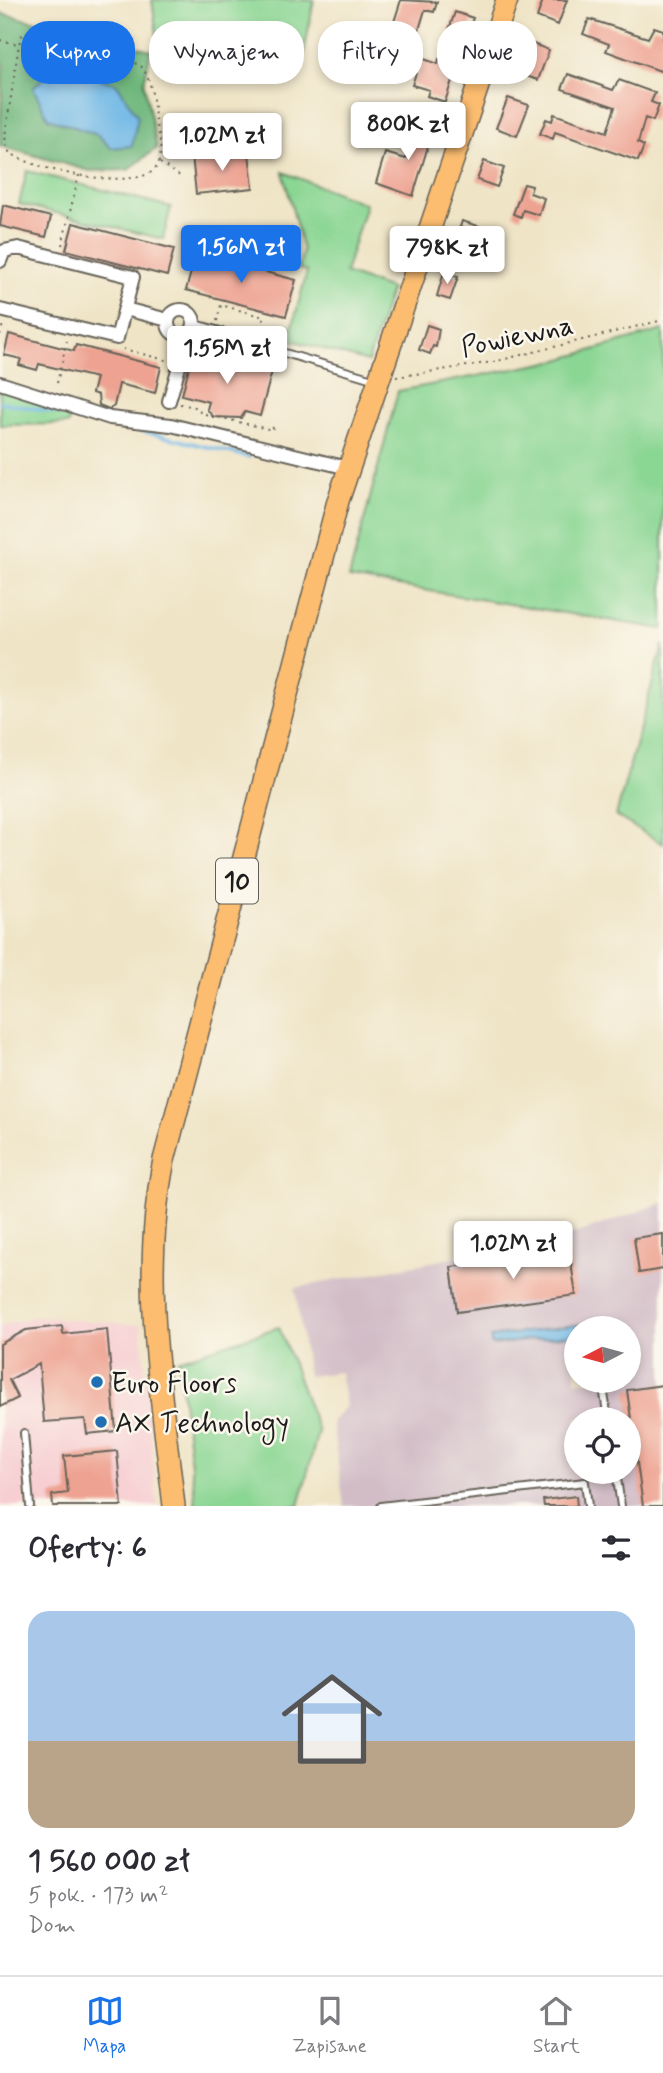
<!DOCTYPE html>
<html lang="pl">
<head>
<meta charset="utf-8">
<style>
  :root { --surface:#fff; --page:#f2f2f3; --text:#2b2b33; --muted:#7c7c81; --line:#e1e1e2; --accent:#1a73e8 }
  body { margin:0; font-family:Mynerve,sans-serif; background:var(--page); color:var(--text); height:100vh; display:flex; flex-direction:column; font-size:26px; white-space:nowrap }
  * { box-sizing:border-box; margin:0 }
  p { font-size:23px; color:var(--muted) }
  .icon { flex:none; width:38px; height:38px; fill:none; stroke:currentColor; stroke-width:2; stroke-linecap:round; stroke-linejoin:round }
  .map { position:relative; height:1506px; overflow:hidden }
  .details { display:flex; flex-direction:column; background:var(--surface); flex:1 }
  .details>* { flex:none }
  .hud { position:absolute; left:21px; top:21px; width:621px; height:63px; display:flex; gap:14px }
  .needle { width:46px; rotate:264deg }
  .controls { position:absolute; left:564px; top:1316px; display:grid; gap:14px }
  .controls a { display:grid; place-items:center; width:77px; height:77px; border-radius:50%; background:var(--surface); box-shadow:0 4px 10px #0003; font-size:35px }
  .price { position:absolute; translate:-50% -60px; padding:0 16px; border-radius:7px; background:#fff; color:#222; font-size:23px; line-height:46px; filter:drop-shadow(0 2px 4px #0008) }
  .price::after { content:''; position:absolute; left:50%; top:42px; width:21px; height:16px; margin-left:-10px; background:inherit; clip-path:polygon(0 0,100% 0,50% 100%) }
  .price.active { background:var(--accent); color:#fff }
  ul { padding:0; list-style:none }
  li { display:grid; align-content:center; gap:14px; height:371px; padding:0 28px }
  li+li { border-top:2px solid var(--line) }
  li span { display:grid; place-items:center; height:217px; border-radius:21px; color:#555 }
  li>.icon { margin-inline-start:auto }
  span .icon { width:126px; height:126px; fill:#fffc; stroke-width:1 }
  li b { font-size:30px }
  h2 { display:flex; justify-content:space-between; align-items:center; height:84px; padding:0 28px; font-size:30px }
  .tag { padding:0 24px; border-radius:28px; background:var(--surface); box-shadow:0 4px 10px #0003; font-size:24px; line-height:63px }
  .tag.active { background:var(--accent); color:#fff }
  .menu { display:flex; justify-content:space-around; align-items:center; height:98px; border-top:2px solid var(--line); background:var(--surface); font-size:19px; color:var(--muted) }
  .menu a { display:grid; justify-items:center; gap:4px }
  .menu .active { color:var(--accent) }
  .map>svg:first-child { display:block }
  .built { fill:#f7cfd3 }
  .industrial { fill:#d2bdc7; fill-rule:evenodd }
  .green { fill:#8ad693; stroke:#537958; stroke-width:2 }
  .forest { fill:#6fb77d; stroke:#466a4c; stroke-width:2; fill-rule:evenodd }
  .water { fill:#6eb7e6; stroke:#456a81; stroke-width:2 }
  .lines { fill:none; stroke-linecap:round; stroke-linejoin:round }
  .stream { stroke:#6eb7e6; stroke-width:3.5 }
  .building { fill:#eea392 }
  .lane-casing { stroke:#666258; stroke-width:10 }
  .street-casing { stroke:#666258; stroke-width:16 }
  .primary-casing { stroke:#666258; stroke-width:24 }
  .path { stroke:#666258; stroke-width:2; stroke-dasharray:2 5; stroke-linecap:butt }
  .lane { stroke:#fff; stroke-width:6 }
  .street { stroke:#fff; stroke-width:12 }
  .primary { stroke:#fcbd6f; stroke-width:21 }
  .poi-dot { fill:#1f6fb2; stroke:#fbf7ec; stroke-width:2.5 }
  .labels { text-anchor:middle; stroke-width:5; stroke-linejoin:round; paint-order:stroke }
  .shield { fill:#fbf7ec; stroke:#5f5e5a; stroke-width:2 }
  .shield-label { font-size:26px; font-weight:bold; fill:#1c1c1c }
  .street-label { font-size:28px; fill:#1c1c1c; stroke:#fbf7ec }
  .poi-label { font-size:28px; fill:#1c1c1c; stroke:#fbf7ec; text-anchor:start }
</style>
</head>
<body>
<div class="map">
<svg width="663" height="1506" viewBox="0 0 663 1506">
  <rect width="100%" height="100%" fill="#fbf7ec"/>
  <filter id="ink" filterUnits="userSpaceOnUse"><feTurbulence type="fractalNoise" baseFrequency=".0143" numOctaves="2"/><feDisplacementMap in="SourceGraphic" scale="14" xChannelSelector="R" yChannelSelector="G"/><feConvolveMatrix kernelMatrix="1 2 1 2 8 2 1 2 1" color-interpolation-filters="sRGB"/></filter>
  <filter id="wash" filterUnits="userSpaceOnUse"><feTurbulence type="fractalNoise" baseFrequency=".00686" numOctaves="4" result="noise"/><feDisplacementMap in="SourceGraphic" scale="28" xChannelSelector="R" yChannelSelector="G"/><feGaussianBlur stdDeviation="1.57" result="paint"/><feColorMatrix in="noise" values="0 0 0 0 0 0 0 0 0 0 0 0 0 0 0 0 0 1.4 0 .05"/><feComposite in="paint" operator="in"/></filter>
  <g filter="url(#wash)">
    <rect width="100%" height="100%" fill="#efe4c6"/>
    <!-- built -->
    <path class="built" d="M35,1317L141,1325L157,1506H0V1326Z"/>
    <!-- industrial -->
    <path class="industrial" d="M663,1203V1506H344L332,1422L346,1406L340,1372L308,1376L295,1288L572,1235ZM576,1328H628V1381H576ZM576,1419H628V1472H576Z"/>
    <!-- green -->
    <path class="green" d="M152,0H314L303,59L159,50Z
      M27,171L171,207L163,239L19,204Z
      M283,172L366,204L345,273L391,289L368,362L281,337L284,327L292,328L307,271L299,269L303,251Z
      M663,330V629L349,578L398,391L555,361Z
      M0,384L68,410L69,424L0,425Z
      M663,644V844L616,816Z
      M279,1327L318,1431L299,1506H196L178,1360Z"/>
    <!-- forest -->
    <path class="forest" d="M0,13L151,50L144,83L157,148L128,170L90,171L0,146L3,62L0,60ZM46,79L111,148L98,135L48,118L34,88Z"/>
    <!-- water -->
    <path class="water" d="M56,66L117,84L138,117L132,146L111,148L98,135L48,118L33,88Z
      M582,1324L583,1328H576V1334L492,1345L490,1337Z"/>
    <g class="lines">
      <!-- stream -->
      <path class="stream" d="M0,402L101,421
        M108,423L249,457"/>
    </g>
    <g id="blocks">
      <!-- building -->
      <path class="building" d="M401,0L437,2L434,12L425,10L418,33L393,25Z
        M543,0H567L558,25L537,17Z
        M455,12L473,18L463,47L445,41Z
        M589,19L648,38L654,27L663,30V72L606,51L609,44L583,34Z
        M528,42L549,50L538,80L517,73Z
        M421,58L438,64L439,59L457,65L445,102L427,96L429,90L412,85Z
        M568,74L613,90L619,80L655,93L651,102L659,105L653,121L645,118L638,143L644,146L638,161L555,132L553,139L540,134L546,119L552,121L554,114L607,132L615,107L562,89Z
        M508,98L529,105L517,136L496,128Z
        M421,117L435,122L434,126L438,128L435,137L431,136L413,196L376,183L385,153L406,159Z
        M221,152V156L249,153L253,188L196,194L192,155Z
        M484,161L504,168L497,187L477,180Z
        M524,184L532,186L530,193L544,198L539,215L523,210L521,217L513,214Z
        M3,205L51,217L46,237L0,226Z
        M462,221L481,227L475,246L470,245L468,249L459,246L461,241L456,239Z
        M73,223L174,249L167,276L66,250Z
        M196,254L296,280L286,316L186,290Z
        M444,272L458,277L450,300L437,296Z
        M427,325L439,329L436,347L433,346L430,354L419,350Z
        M9,334L74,351L76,345L161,367L155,393L119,384L114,406L109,409L99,405L98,395L92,393L96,378L39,364L37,370L19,365L21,359L4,355Z
        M193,351L272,371L260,416L245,412L241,418L213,417L207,409L209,402L182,395Z
        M663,1234V1269L639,1273L634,1238Z
        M569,1250L576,1295L457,1312L451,1267Z
        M62,1326L63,1334L107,1329L116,1431L87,1434L85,1419L44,1422L39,1364L9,1380L18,1398L0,1407V1344L26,1330Z
        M663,1385V1506H643L627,1390Z
        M117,1451L122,1506H53L52,1495L68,1493L64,1456Z
        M576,1496L577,1506H544L543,1500Z"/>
    </g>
  </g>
  <g filter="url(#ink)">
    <use href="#blocks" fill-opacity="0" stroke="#666258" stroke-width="2"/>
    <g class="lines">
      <!-- lane casing -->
      <g class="lane-casing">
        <path id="lane" d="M278,351L376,380
          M602,1381L608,1419
          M24,1433L30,1506
          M616,1472L621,1506
          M381,1506L585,1482L588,1506"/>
      </g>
      <!-- street casing -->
      <g class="street-casing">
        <path id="street" d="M0,261L4,251L18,248L133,277L117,338L0,310
          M125,309L168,320
          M168 323a13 13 0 1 1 26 0a13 13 0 1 1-26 0Z
          M195,327L278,351
          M0,383L110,418L171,425L348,468
          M169,401L188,336"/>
      </g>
      <!-- primary casing -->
      <g class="primary-casing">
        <path id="primary" d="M174,1506C161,1391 140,1275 164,1160L338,501L507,0"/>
      </g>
      <!-- path -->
      <path class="path" d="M43,30L77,37L141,66C152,80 153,99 155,117C158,132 166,156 155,169C135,192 27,170 7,150L5,136L19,44L23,33Z
        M0,40L18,44
        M160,163L180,176
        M62,245L79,175
        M217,321L221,305L264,317L259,334
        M0,335L3,324
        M123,349L169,361
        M396,377L493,362L663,320
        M57,383L67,341
        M180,404L195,407L201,413L272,430L273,427"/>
      <!-- lane -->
      <use href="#lane" class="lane"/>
      <!-- street -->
      <use href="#street" class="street"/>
      <!-- primary -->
      <use href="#primary" class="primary"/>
    </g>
  </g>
  <!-- markers -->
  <g class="poi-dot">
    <circle cx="97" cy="1382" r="7"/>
    <circle cx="101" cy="1422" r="7"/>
  </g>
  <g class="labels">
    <!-- shield labels -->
    <rect class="shield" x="216" y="858.5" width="42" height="45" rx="5"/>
    <g class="shield-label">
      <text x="237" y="890">10</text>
    </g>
    <!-- street labels -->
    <g class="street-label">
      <text transform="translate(517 335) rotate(-12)" y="10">Powiewna</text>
    </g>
    <!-- poi labels -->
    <g class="poi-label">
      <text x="111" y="1392">Euro Floors</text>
      <text x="115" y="1432">AX Technology</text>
    </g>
  </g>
</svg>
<div class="controls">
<a><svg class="needle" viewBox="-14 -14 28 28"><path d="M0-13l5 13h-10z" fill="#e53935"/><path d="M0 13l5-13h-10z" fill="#7c7c81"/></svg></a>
<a><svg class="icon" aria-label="locate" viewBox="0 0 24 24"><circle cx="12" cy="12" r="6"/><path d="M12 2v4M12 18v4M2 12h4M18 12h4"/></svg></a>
</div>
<b class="price" style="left:408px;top:162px">800K zł</b>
<b class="price" style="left:222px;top:173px">1.02M zł</b>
<b class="price active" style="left:241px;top:285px">1.56M zł</b>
<b class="price" style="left:447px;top:286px">798K zł</b>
<b class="price" style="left:227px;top:386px">1.55M zł</b>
<b class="price" style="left:513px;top:1281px">1.02M zł</b>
<div class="hud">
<a class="tag active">Kupno</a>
<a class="tag">Wynajem</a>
<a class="tag">Filtry</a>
<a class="tag">Nowe</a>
</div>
</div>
<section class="details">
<h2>Oferty: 6<svg class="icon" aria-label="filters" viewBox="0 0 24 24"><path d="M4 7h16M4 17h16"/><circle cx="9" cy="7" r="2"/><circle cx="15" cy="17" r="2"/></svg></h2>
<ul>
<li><span style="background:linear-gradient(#a9c7e8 60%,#b9a48a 0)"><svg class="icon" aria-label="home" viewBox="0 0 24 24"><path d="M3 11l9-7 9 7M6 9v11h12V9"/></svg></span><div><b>1 560 000 zł</b><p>5 pok. · 173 m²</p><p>Dom</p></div></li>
</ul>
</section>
<nav class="menu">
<a class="active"><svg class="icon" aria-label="map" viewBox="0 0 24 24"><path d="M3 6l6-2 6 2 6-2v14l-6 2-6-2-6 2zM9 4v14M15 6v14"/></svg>Mapa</a>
<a><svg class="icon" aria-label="saved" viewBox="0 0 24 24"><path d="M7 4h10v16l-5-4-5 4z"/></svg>Zapisane</a>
<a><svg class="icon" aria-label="home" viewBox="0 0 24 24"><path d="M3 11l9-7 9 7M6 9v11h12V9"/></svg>Start</a>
</nav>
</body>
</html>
